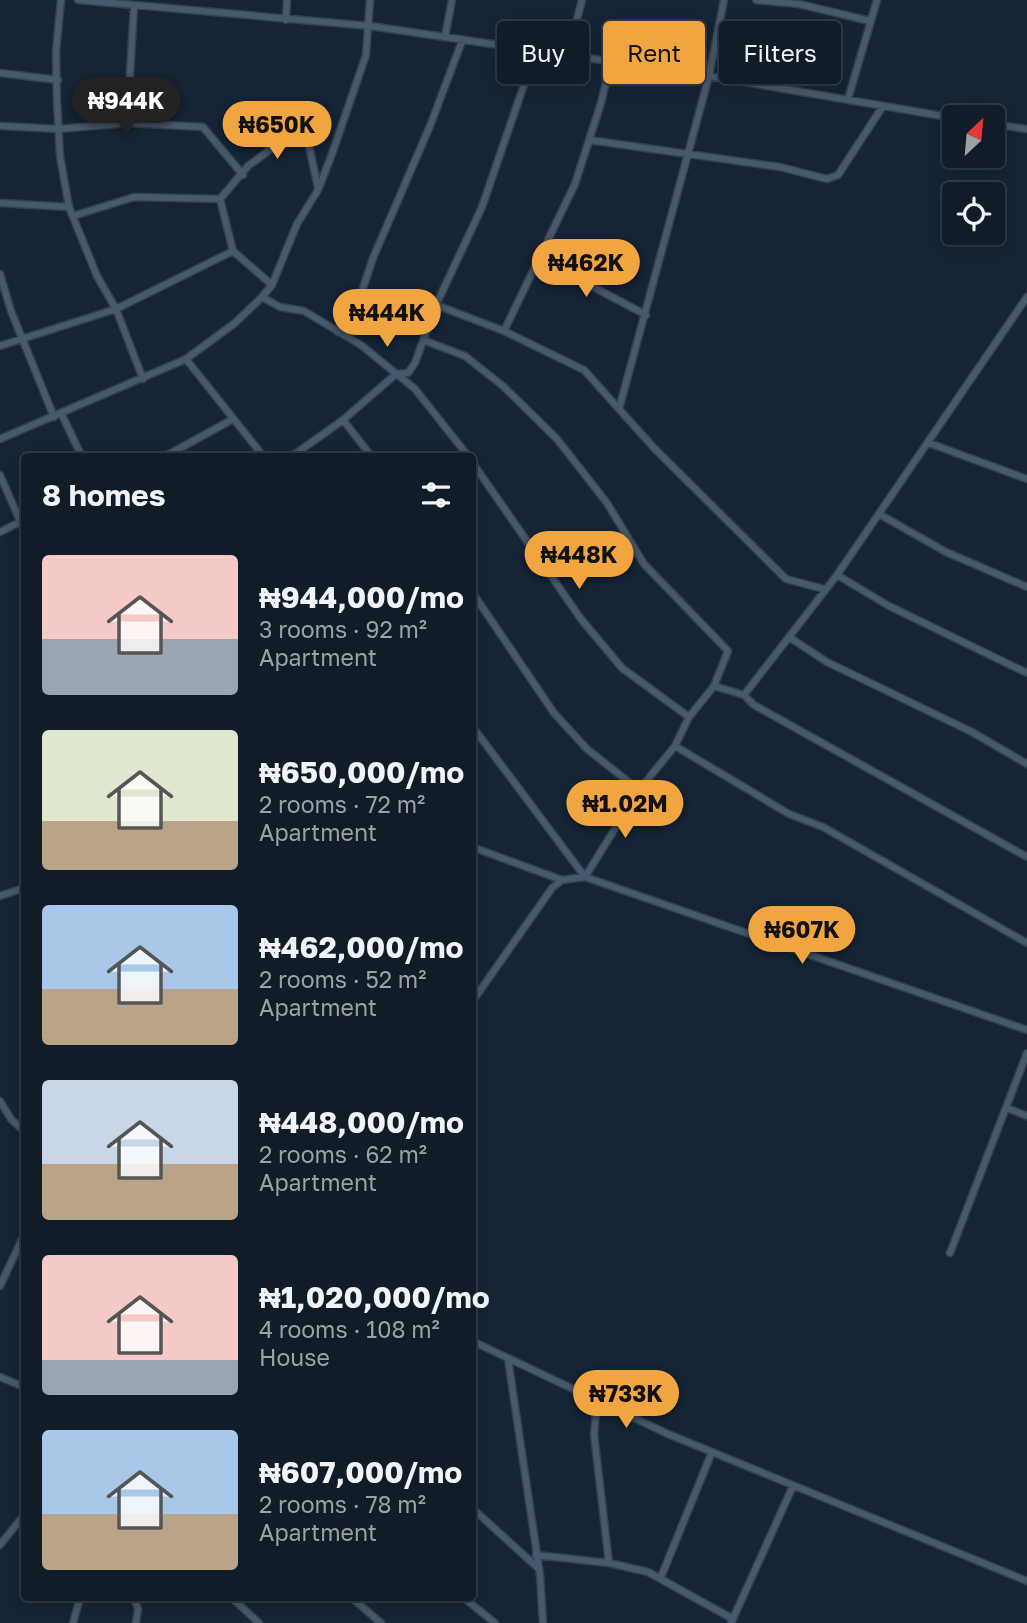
<!DOCTYPE html>
<html lang="en">
<head>
<meta charset="utf-8">
<style>
  :root { --surface:#101c28; --page:#192530; --text:#f1f3f6; --muted:#9ca1a8; --line:#303a45; --accent:#f1a540 }
  body { margin:0; font-family:"Golos Text",sans-serif; background:var(--page); color:var(--text); height:100vh; display:flex; flex-direction:column; font-size:26px; white-space:nowrap }
  * { box-sizing:border-box; margin:0 }
  p { font-size:23px; color:var(--muted) }
  .icon { flex:none; width:38px; height:38px; fill:none; stroke:currentColor; stroke-width:2; stroke-linecap:round; stroke-linejoin:round }
  .map { position:relative; flex:1; overflow:hidden }
  .drawer { position:absolute; left:21px; top:453px; width:455px; height:1148px; display:flex; flex-direction:column; background:var(--surface); border-radius:7px; box-shadow:0 4px 18px #0003,0 0 0 2px var(--line) }
  .drawer>* { flex:none }
  .banner { position:absolute; left:497px; top:21px; width:424px; height:63px; display:flex; gap:14px }
  .needle { width:46px; rotate:26deg }
  .tools { position:absolute; left:942px; top:105px; display:grid; gap:14px }
  .tools a { display:grid; place-items:center; width:63px; height:63px; border-radius:7px; background:var(--surface); box-shadow:0 4px 18px #0003,0 0 0 2px var(--line); font-size:35px }
  .price { position:absolute; translate:-50% -60px; padding:0 16px; border-radius:24px; background:var(--accent); color:#111; font-size:23px; line-height:46px; filter:drop-shadow(0 2px 4px #0008) }
  .price::after { content:''; position:absolute; left:50%; top:42px; width:21px; height:16px; margin-left:-10px; background:inherit; clip-path:polygon(0 0,100% 0,50% 100%) }
  .price.selected { background:#222; color:#fff }
  ul { padding:0; list-style:none }
  li { display:flex; align-items:center; gap:21px; height:175px; padding:0 21px }
  li span { display:grid; place-items:center; flex:none; width:196px; height:140px; border-radius:7px; color:#555 }
  li>.icon { margin-inline-start:auto }
  span .icon { width:84px; height:84px; fill:#fffc; stroke-width:1 }
  li b { font-size:30px }
  h2 { display:flex; justify-content:space-between; align-items:center; height:84px; padding:0 21px; font-size:30px }
  .pill { padding:0 24px; border-radius:7px; background:var(--surface); box-shadow:0 4px 18px #0003,0 0 0 2px var(--line); font-size:24px; line-height:63px }
  .pill.selected { background:var(--accent); color:#111 }
  .map>svg:first-child { display:block }
  .lines { fill:none; stroke-linecap:round; stroke-linejoin:round }
  .minor-casing { stroke:#34404e; stroke-width:9 }
  .minor { stroke:#47596c; stroke-width:6 }
</style>
</head>
<body>
<div class="map">
<svg width="1027" height="1623" viewBox="0 0 1027 1623">
  <rect width="100%" height="100%" fill="#152536"/>
  <g class="lines">
    <!-- minor casing -->
    <g class="minor-casing">
      <path id="minor" d="M61,0L56,51L57,102L60,156L69,207L97,276L116,309L143,379
        M78,0L370,26L709,76L954,118
        M756,0L799,4L870,21
        M286,20L287,0
        M445,37L452,0
        M568,54L582,0
        M0,73L58,80
        M848,99L877,0
        M127,123L134,7
        M992,124L1027,129
        M0,126L59,129L127,123L203,127L243,175
        M589,140L780,167L827,179L838,175L883,106
        M0,203L69,207
        M73,216L134,197L220,199
        M539,258L646,315
        M0,274L11,311L54,417
        M272,285L233,251L220,199L248,166L290,135L308,141L318,188
        M262,297L280,307L304,311L361,345L415,389L469,457
        M436,305L482,207L536,50
        M504,331L575,184L601,103L611,61
        M338,332L362,291L373,258L430,126L462,41
        M423,340L465,356L503,386L557,439L607,503L644,564L728,651L714,686
        M0,346L116,309L233,251
        M186,359L264,457
        M619,409L709,76L724,0
        M62,415L82,457
        M343,420L372,457
        M0,439L186,359L235,323L262,297L272,285L297,224L318,190L332,154L366,55L370,0
        M929,443L1027,479
        M164,457L233,419
        M291,457L343,420L396,374L408,373L415,363L436,305L504,331L584,370L654,448L786,579L824,589
        M472,462L581,619L622,668L689,717
        M0,475L24,530
        M879,514L946,552L1027,587
        M0,532L20,522
        M837,575L889,606L1027,673
        M472,592L554,713L587,749L639,790
        M789,637L827,662L972,732L1027,764
        M744,695L754,705L1027,857
        M472,726L585,877
        M675,746L789,814L823,827L1027,943
        M472,847L562,880
        M585,877L639,790L675,746L689,717L714,686L744,695L837,575L1027,297
        M0,896L24,888
        M472,1002L552,888L562,880L585,877L1027,1030
        M0,1101L11,1119L24,1131
        M1007,1108L1027,1116
        M950,1253L1027,1053
        M0,1286L24,1235
        M472,1341L668,1434L1027,1581
        M508,1359L540,1575L543,1623
        M0,1377L24,1387
        M597,1403L594,1434L609,1563
        M472,1508L538,1568
        M0,1545L24,1515
        M536,1555L609,1563L648,1572L733,1619
        M661,1577L712,1452
        M134,1598L138,1609L136,1623
        M232,1598L259,1623
        M352,1598L381,1623
        M464,1598L495,1623
        M73,1623L80,1598
        M731,1623L793,1486"/>
    </g>
    <!-- minor -->
    <use href="#minor" class="minor"/>
  </g>
</svg>
<div class="tools">
<a><svg class="needle" viewBox="-14 -14 28 28"><path d="M0-13l5 13h-10z" fill="#e53935"/><path d="M0 13l5-13h-10z" fill="#9ca1a8"/></svg></a>
<a><svg class="icon" aria-label="locate" viewBox="0 0 24 24"><circle cx="12" cy="12" r="6"/><path d="M12 2v4M12 18v4M2 12h4M18 12h4"/></svg></a>
</div>
<b class="price selected" style="left:126px;top:137px">₦944K</b>
<b class="price" style="left:277px;top:161px">₦650K</b>
<b class="price" style="left:586px;top:299px">₦462K</b>
<b class="price" style="left:387px;top:349px">₦444K</b>
<b class="price" style="left:579px;top:591px">₦448K</b>
<b class="price" style="left:625px;top:840px">₦1.02M</b>
<b class="price" style="left:802px;top:966px">₦607K</b>
<b class="price" style="left:626px;top:1430px">₦733K</b>
<div class="banner">
<a class="pill">Buy</a>
<a class="pill selected">Rent</a>
<a class="pill">Filters</a>
</div>
<section class="drawer">
<h2>8 homes<svg class="icon" aria-label="filters" viewBox="0 0 24 24"><path d="M4 7h16M4 17h16"/><circle cx="9" cy="7" r="2"/><circle cx="15" cy="17" r="2"/></svg></h2>
<ul>
<li><span style="background:linear-gradient(#f6c9c9 60%,#9aa5b1 0)"><svg class="icon" aria-label="home" viewBox="0 0 24 24"><path d="M3 11l9-7 9 7M6 9v11h12V9"/></svg></span><div><b>₦944,000/mo</b><p>3 rooms · 92 m²</p><p>Apartment</p></div></li>
<li><span style="background:linear-gradient(#dfe7d0 65%,#b9a48a 0)"><svg class="icon" aria-label="home" viewBox="0 0 24 24"><path d="M3 11l9-7 9 7M6 9v11h12V9"/></svg></span><div><b>₦650,000/mo</b><p>2 rooms · 72 m²</p><p>Apartment</p></div></li>
<li><span style="background:linear-gradient(#a9c7e8 60%,#b9a48a 0)"><svg class="icon" aria-label="home" viewBox="0 0 24 24"><path d="M3 11l9-7 9 7M6 9v11h12V9"/></svg></span><div><b>₦462,000/mo</b><p>2 rooms · 52 m²</p><p>Apartment</p></div></li>
<li><span style="background:linear-gradient(#c9d6e8 60%,#b9a48a 0)"><svg class="icon" aria-label="home" viewBox="0 0 24 24"><path d="M3 11l9-7 9 7M6 9v11h12V9"/></svg></span><div><b>₦448,000/mo</b><p>2 rooms · 62 m²</p><p>Apartment</p></div></li>
<li><span style="background:linear-gradient(#f6c9c9 75%,#9aa5b1 0)"><svg class="icon" aria-label="home" viewBox="0 0 24 24"><path d="M3 11l9-7 9 7M6 9v11h12V9"/></svg></span><div><b>₦1,020,000/mo</b><p>4 rooms · 108 m²</p><p>House</p></div></li>
<li><span style="background:linear-gradient(#a9c7e8 60%,#b9a48a 0)"><svg class="icon" aria-label="home" viewBox="0 0 24 24"><path d="M3 11l9-7 9 7M6 9v11h12V9"/></svg></span><div><b>₦607,000/mo</b><p>2 rooms · 78 m²</p><p>Apartment</p></div></li>
</ul>
</section>
</div>
</body>
</html>
